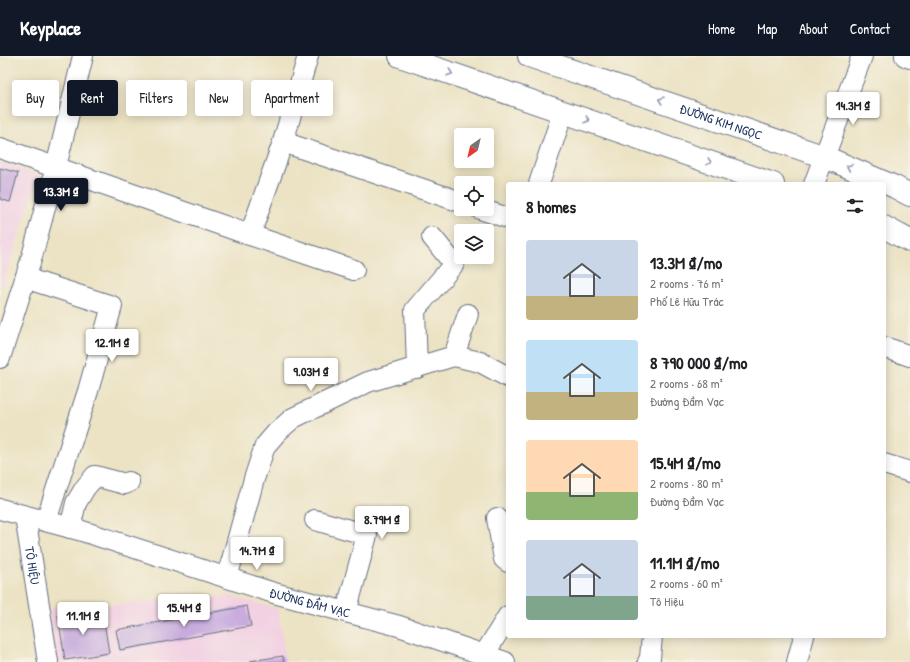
<!DOCTYPE html>
<html lang="en">
<head>
<meta charset="utf-8">
<style>
  :root { --surface:#fff; --page:#f6f6f6; --text:#202124; --muted:#757577; --accent:#111827 }
  body { margin:0; font-family:"Patrick Hand",sans-serif; background:var(--page); color:var(--text); height:100vh; display:flex; flex-direction:column; font-size:15px; white-space:nowrap }
  * { box-sizing:border-box; margin:0 }
  p { font-size:13px; color:var(--muted) }
  .icon { flex:none; width:22px; height:22px; fill:none; stroke:currentColor; stroke-width:2; stroke-linecap:round; stroke-linejoin:round }
  .map { position:relative; flex:1; overflow:hidden }
  .drawer { position:absolute; left:506px; top:126px; width:380px; height:456px; display:flex; flex-direction:column; background:var(--surface); border-radius:4px; box-shadow:0 2px 10px #0003 }
  .drawer>* { flex:none }
  .hud { position:absolute; left:12px; top:24px; width:380px; height:36px; display:flex; gap:8px }
  .needle { width:26px; rotate:214deg }
  .fabs { position:absolute; left:454px; top:72px; display:grid; gap:8px }
  .fabs a { display:grid; place-items:center; width:40px; height:40px; border-radius:4px; background:var(--surface); box-shadow:0 2px 10px #0003; font-size:20px }
  .price { position:absolute; translate:-50% -34px; padding:0 9px; border-radius:4px; background:#fff; color:#222; font-size:13px; line-height:26px; filter:drop-shadow(0 1px 2px #0008) }
  .price::after { content:''; position:absolute; left:50%; top:24px; width:12px; height:9px; margin-left:-6px; background:inherit; clip-path:polygon(0 0,100% 0,50% 100%) }
  .price.current { background:var(--accent); color:#fff }
  ul { padding:0; list-style:none }
  li { display:flex; align-items:center; gap:12px; height:100px; padding:0 20px }
  li span { display:grid; place-items:center; flex:none; width:112px; height:80px; border-radius:4px; color:#555 }
  li>.icon { margin-inline-start:auto }
  span .icon { width:48px; height:48px; fill:#fffc; stroke-width:1 }
  li b { font-size:17px }
  h2 { display:flex; justify-content:space-between; align-items:center; height:48px; padding:0 20px; font-size:17px }
  .tag { padding:0 14px; border-radius:4px; background:var(--surface); box-shadow:0 2px 10px #0003; font-size:14px; line-height:36px }
  .tag.current { background:var(--accent); color:#fff }
  header { display:flex; align-items:center; gap:24px; box-sizing:border-box; height:56px; padding:0 20px; background:var(--accent); color:#fff }
  header strong { font-size:19px }
  nav { display:flex; gap:22px; margin-inline-start:auto; font-size:14px }
  .map>svg:first-child { display:block }
  .built { fill:#f2d0e2 }
  .building { fill:#c7acdd }
  .lines { fill:none; stroke-linecap:round; stroke-linejoin:round }
  .minor-casing { stroke:#646e82; stroke-width:22 }
  .major-casing { stroke:#646e82; stroke-width:24 }
  .minor { stroke:#fff; stroke-width:20 }
  .major { stroke:#fff; stroke-width:22 }
  .oneway { stroke:#8d97ae }
  .labels { text-anchor:middle; stroke-width:4; stroke-linejoin:round; paint-order:stroke }
  .street-label { font-size:13px; fill:#1b2f5e; stroke:#f7f3e8 }
</style>
</head>
<body>
<header>
<strong>Keyplace</strong>
<nav><a>Home</a><a>Map</a><a>About</a><a>Contact</a></nav>
</header>
<div class="map">
<svg width="910" height="606" viewBox="0 0 910 606">
  <rect width="100%" height="100%" fill="#f7f3e8"/>
  <filter id="ink" filterUnits="userSpaceOnUse"><feTurbulence type="fractalNoise" baseFrequency=".025" numOctaves="2"/><feDisplacementMap in="SourceGraphic" scale="8" xChannelSelector="R" yChannelSelector="G"/><feConvolveMatrix kernelMatrix="1 2 1 2 8 2 1 2 1" color-interpolation-filters="sRGB"/></filter>
  <filter id="wash" filterUnits="userSpaceOnUse"><feTurbulence type="fractalNoise" baseFrequency=".012" numOctaves="4" result="noise"/><feDisplacementMap in="SourceGraphic" scale="16" xChannelSelector="R" yChannelSelector="G"/><feGaussianBlur stdDeviation="0.9" result="paint"/><feColorMatrix in="noise" values="0 0 0 0 0 0 0 0 0 0 0 0 0 0 0 0 0 1.4 0 .05"/><feComposite in="paint" operator="in"/></filter>
  <g filter="url(#wash)">
    <rect width="100%" height="100%" fill="#ece3c4"/>
    <!-- built -->
    <path class="built" d="M0,106L39,119L1,233L0,232Z
      M230,540L278,553L286,606H56L48,553Z"/>
    <g id="blocks">
      <!-- building -->
      <path class="building" d="M0,112L18,117L10,146L0,143Z
        M247,550L251,570L120,594L116,574Z
        M85,556V562L103,559L109,597L65,604L58,559Z
        M283,600L284,606H250V605Z"/>
    </g>
  </g>
  <g filter="url(#ink)">
    <use href="#blocks" fill-opacity="0" stroke="#646e82" stroke-width="1"/>
    <g class="lines">
      <!-- minor casing -->
      <g class="minor-casing">
        <g id="minor">
          <path d="M905,0L910,2"/>
          <path d="M283,86L461,146"/>
          <path d="M0,92L250,179L354,214"/>
          <path d="M539,128L563,56"/>
          <path d="M814,128L862,0"/>
          <path d="M480,153L508,162"/>
          <path d="M250,179L283,86L308,0"/>
          <path d="M25,222L112,250L88,335L46,465"/>
          <path d="M884,291L910,300"/>
          <path d="M454,300L468,258"/>
          <path d="M0,302L31,204L56,111L83,0"/>
          <path d="M417,312L415,254L454,208L432,181"/>
          <path d="M884,408L910,416"/>
          <path id="s1" d="M0,453L79,474L274,537L399,570L505,606"/>
          <path id="s2" d="M25,460L48,606"/>
          <path d="M497,462L504,503L508,506"/>
          <path d="M315,464L367,479L346,556"/>
          <path d="M70,472L76,447L85,432L95,420L125,428L129,426"/>
          <path d="M227,522L254,423L265,390L277,376L293,362L368,326L454,300L480,306L508,321"/>
          <path d="M484,599L508,560"/>
          <path d="M648,606L650,602L652,580"/>
          <path d="M797,606L804,580"/>
        </g>
      </g>
      <!-- major casing -->
      <g class="major-casing">
        <g id="major">
          <path d="M400,0L773,128"/>
          <path id="s3" d="M529,0L825,101L895,131L910,139"/>
          <path d="M884,171L910,185"/>
        </g>
      </g>
      <!-- minor -->
      <use href="#minor" class="minor"/>
      <!-- major -->
      <use href="#major" class="major"/>
    </g>
    <!-- one-way arrows -->
    <defs><path id="oneway-chevron" d="M-2-3.5L2.5 0L-2 3.5" fill="none" stroke-width="1.6" stroke-linecap="round" stroke-linejoin="round"/></defs>
    <g class="oneway">
      <use href="#oneway-chevron" transform="translate(450 17) rotate(19)"/>
      <use href="#oneway-chevron" transform="translate(661 44) rotate(-161)"/>
      <use href="#oneway-chevron" transform="translate(587 64) rotate(19)"/>
      <use href="#oneway-chevron" transform="translate(709 106) rotate(19)"/>
      <use href="#oneway-chevron" transform="translate(849 111) rotate(-157)"/>
    </g>
  </g>
  <g class="labels">
    <!-- street labels -->
    <g class="street-label">
      <text dy="5" stroke="none"><textPath href="#s3" startOffset="203">ĐƯỜNG KIM NGỌC</textPath></text>
      <text dy="5" stroke="none"><textPath href="#s2" startOffset="50">TÔ HIỆU</textPath></text>
      <text dy="5" stroke="none"><textPath href="#s1" startOffset="324">ĐƯỜNG ĐẦM VẠC</textPath></text>
    </g>
  </g>
</svg>
<div class="fabs">
<a><svg class="needle" viewBox="-14 -14 28 28"><path d="M0-13l5 13h-10z" fill="#e53935"/><path d="M0 13l5-13h-10z" fill="#757577"/></svg></a>
<a><svg class="icon" aria-label="locate" viewBox="0 0 24 24"><circle cx="12" cy="12" r="6"/><path d="M12 2v4M12 18v4M2 12h4M18 12h4"/></svg></a>
<a><svg class="icon" aria-label="layers" viewBox="0 0 24 24"><path d="M12 4l9 5-9 5-9-5zM3 14l9 5 9-5"/></svg></a>
</div>
<b class="price" style="left:853px;top:70px">14.3M ₫</b>
<b class="price current" style="left:61px;top:156px">13.3M ₫</b>
<b class="price" style="left:112px;top:307px">12.1M ₫</b>
<b class="price" style="left:311px;top:336px">9.03M ₫</b>
<b class="price" style="left:382px;top:484px">8.79M ₫</b>
<b class="price" style="left:257px;top:515px">14.7M ₫</b>
<b class="price" style="left:184px;top:572px">15.4M ₫</b>
<b class="price" style="left:83px;top:580px">11.1M ₫</b>
<div class="hud">
<a class="tag">Buy</a>
<a class="tag current">Rent</a>
<a class="tag">Filters</a>
<a class="tag">New</a>
<a class="tag">Apartment</a>
</div>
<section class="drawer">
<h2>8 homes<svg class="icon" aria-label="filters" viewBox="0 0 24 24"><path d="M4 7h16M4 17h16"/><circle cx="9" cy="7" r="2"/><circle cx="15" cy="17" r="2"/></svg></h2>
<ul>
<li><span style="background:linear-gradient(#c9d6e8 70%,#c2b280 0)"><svg class="icon" aria-label="home" viewBox="0 0 24 24"><path d="M3 11l9-7 9 7M6 9v11h12V9"/></svg></span><div><b>13.3M ₫/mo</b><p>2 rooms · 76 m²</p><p>Phố Lê Hữu Trác</p></div></li>
<li><span style="background:linear-gradient(#bfe0f5 65%,#c2b280 0)"><svg class="icon" aria-label="home" viewBox="0 0 24 24"><path d="M3 11l9-7 9 7M6 9v11h12V9"/></svg></span><div><b>8 790 000 ₫/mo</b><p>2 rooms · 68 m²</p><p>Đường Đầm Vạc</p></div></li>
<li><span style="background:linear-gradient(#ffd9b3 65%,#8fb573 0)"><svg class="icon" aria-label="home" viewBox="0 0 24 24"><path d="M3 11l9-7 9 7M6 9v11h12V9"/></svg></span><div><b>15.4M ₫/mo</b><p>2 rooms · 80 m²</p><p>Đường Đầm Vạc</p></div></li>
<li><span style="background:linear-gradient(#c9d6e8 70%,#7fa58c 0)"><svg class="icon" aria-label="home" viewBox="0 0 24 24"><path d="M3 11l9-7 9 7M6 9v11h12V9"/></svg></span><div><b>11.1M ₫/mo</b><p>2 rooms · 60 m²</p><p>Tô Hiệu</p></div></li>
</ul>
</section>
</div>
</body>
</html>
